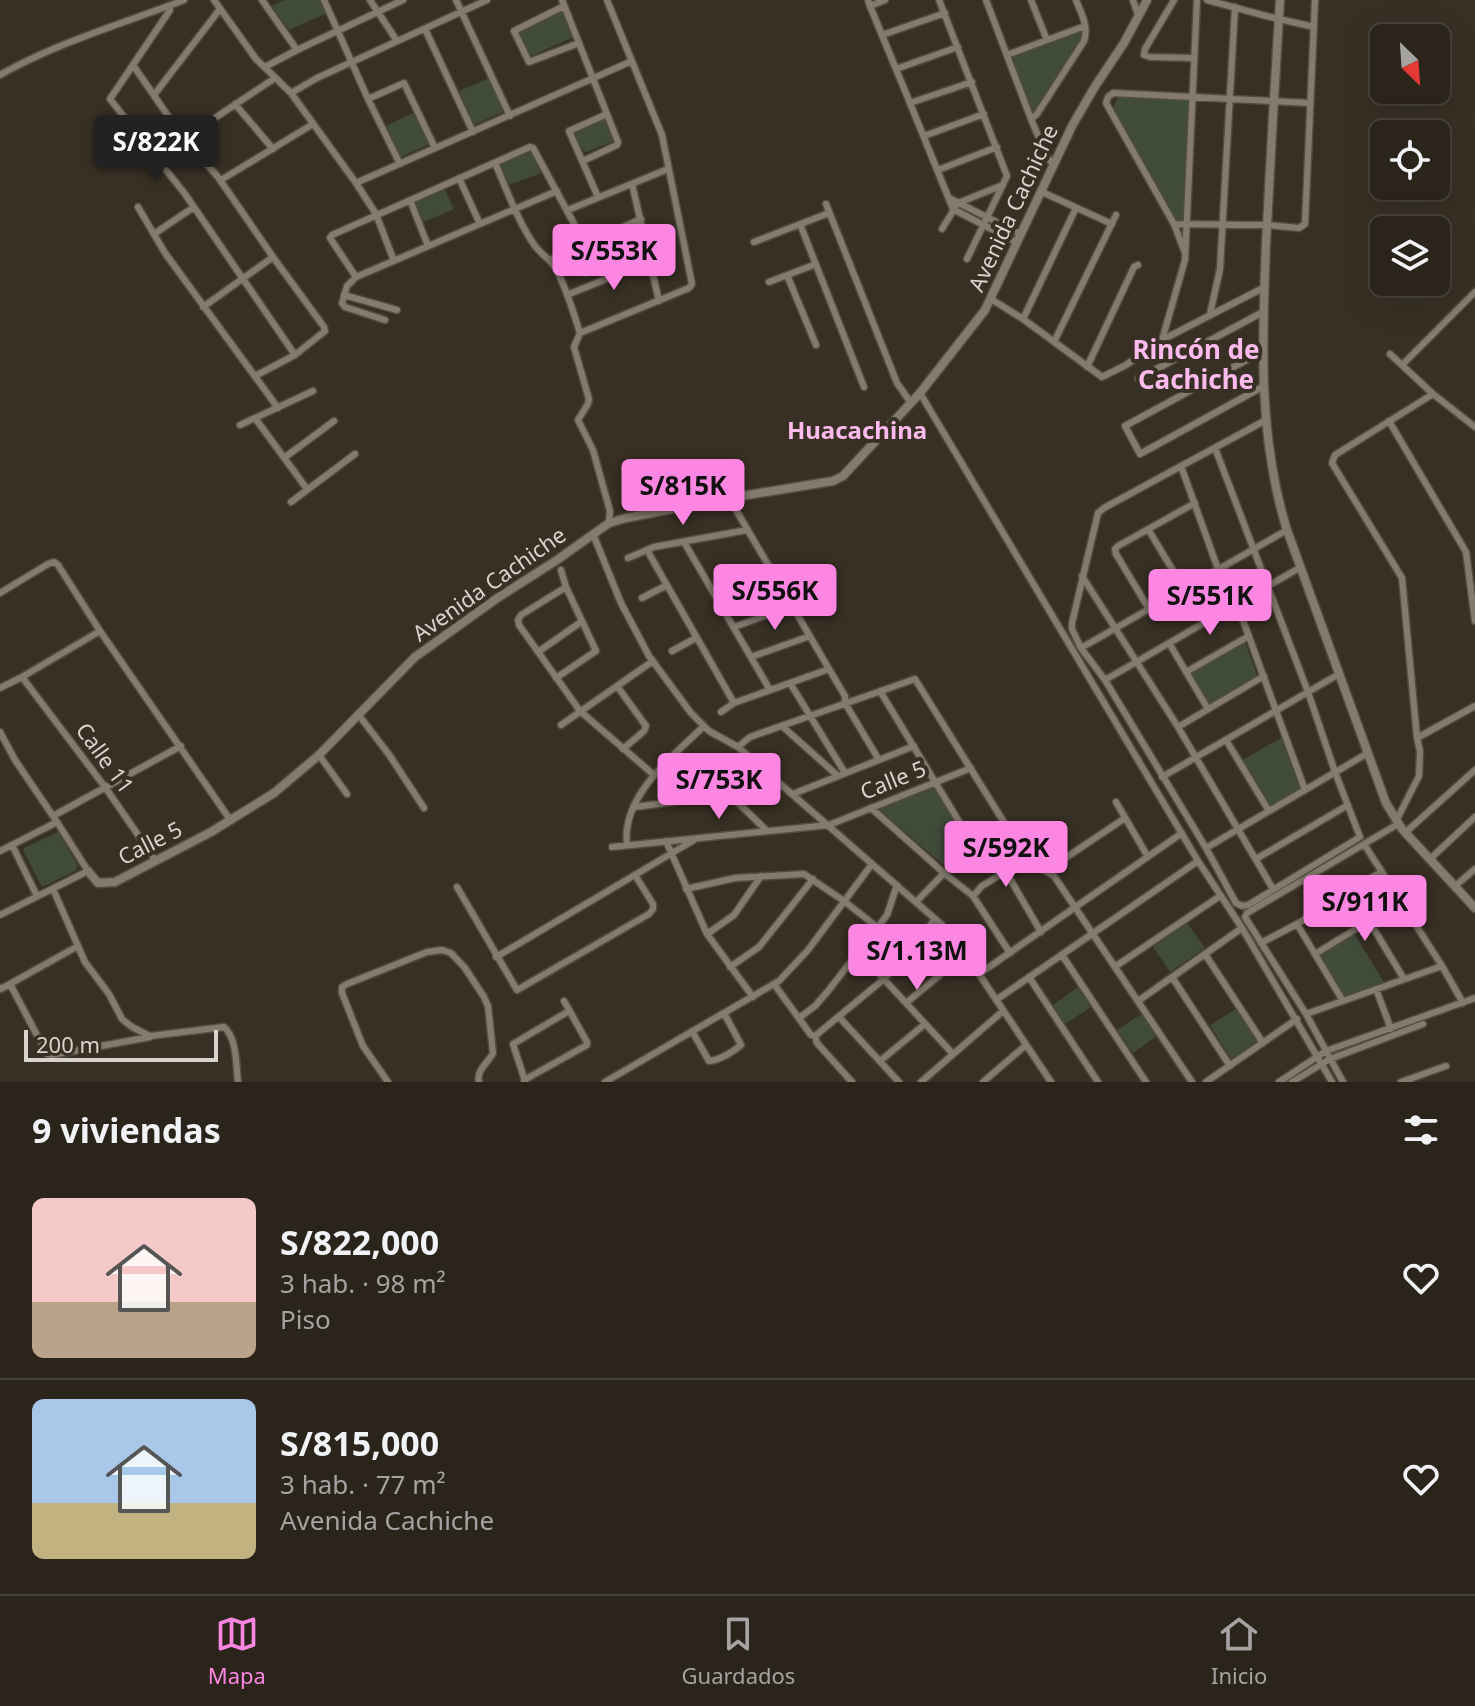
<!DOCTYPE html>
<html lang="es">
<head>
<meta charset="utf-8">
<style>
  :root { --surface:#2a241b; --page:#322c24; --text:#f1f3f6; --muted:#a5a4a3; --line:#46413a; --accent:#fd86e2 }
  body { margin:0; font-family:"Noto Sans",sans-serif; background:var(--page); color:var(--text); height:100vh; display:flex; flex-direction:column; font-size:30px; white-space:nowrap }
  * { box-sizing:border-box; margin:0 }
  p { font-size:26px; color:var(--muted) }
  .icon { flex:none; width:44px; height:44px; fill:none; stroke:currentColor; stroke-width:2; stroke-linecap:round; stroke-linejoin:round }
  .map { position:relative; height:1082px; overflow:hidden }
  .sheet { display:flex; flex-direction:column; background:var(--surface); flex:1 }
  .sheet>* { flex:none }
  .needle { width:52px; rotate:155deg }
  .buttons { position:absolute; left:1370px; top:24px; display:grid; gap:16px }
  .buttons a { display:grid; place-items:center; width:80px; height:80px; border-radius:12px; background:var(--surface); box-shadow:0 8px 32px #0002,0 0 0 2px var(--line); font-size:40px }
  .scale { position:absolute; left:24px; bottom:20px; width:194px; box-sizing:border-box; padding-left:8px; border:4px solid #d8d3cb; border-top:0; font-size:22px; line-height:28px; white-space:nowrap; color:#d8d3cb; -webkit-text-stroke:6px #383024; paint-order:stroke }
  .price { position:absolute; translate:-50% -68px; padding:0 18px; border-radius:8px; background:var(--accent); color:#111; font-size:26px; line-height:52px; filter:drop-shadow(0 2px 4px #0008) }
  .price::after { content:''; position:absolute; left:50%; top:48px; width:24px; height:18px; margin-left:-12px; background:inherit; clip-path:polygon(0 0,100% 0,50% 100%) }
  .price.active { background:#222; color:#fff }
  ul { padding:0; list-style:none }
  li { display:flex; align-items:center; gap:24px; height:200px; padding:0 32px }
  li+li { border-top:2px solid var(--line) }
  li span { display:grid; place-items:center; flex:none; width:224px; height:160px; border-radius:12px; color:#555 }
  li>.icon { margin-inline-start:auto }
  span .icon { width:96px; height:96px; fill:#fffc; stroke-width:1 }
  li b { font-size:34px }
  h2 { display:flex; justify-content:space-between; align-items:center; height:96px; padding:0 32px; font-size:34px }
  .tab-bar { display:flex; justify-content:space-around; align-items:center; height:112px; border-top:2px solid var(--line); background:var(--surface); font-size:22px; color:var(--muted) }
  .tab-bar a { display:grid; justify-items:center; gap:4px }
  .tab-bar .active { color:var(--accent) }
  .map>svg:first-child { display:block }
  .green { fill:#404b3a }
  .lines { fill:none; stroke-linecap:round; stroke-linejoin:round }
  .street-casing { stroke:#534c42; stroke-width:9 }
  .secondary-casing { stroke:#534c42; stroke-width:11 }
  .street { stroke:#847b6d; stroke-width:6 }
  .secondary { stroke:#847b6d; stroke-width:8 }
  .labels { text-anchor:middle; stroke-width:8; stroke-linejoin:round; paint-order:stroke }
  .street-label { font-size:22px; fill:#d8d3cb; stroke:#383024 }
  .neighbourhood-label { font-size:24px; font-weight:bold; fill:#ffbbed; stroke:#383024 }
  .quarter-label { font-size:26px; font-weight:bold; fill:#ffbbed; stroke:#383024 }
</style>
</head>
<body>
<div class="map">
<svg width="1475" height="1082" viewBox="0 0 1475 1082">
  <rect width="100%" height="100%" fill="#383024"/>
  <!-- green -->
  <path class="green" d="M285,0H321L327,13L289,30L272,6Z
    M561,9L564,10L574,37L531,56L528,54L517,29Z
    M1081,29L1083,31L1081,40L1035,112L1032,113L1010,57Z
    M489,78L504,109L502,112L474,125L459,91Z
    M1118,97L1191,100L1185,221L1174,222L1113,108Z
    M415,112L429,142L428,145L401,157L386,126Z
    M606,117L614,141L587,152L583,151L572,130Z
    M531,148L544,172L509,185L499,162Z
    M443,186L454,209L422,223L413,199Z
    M621,228L628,262L584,278L572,248Z
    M1244,640L1258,677L1209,706L1189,672Z
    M1284,736L1303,788L1269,808L1241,761Z
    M933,786L969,841V845L955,854L944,865L880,811L879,807Z
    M58,832L78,866L75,871L42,887L23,850L24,848Z
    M1187,923L1205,948L1170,972L1153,947Z
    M1354,933L1385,984L1344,998L1319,954Z
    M1078,987L1091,1007L1065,1024L1053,1005Z
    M1236,1009L1257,1041L1231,1059L1210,1025Z
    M1142,1014L1157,1036L1133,1053L1117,1030Z"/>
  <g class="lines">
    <!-- street casing -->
    <g class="street-casing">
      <path id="street" d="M214,0L256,59L291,93L356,183L376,214L394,261
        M262,0L297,50
        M324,0L368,99L400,164
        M370,0L397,41
        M456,0L510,116
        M562,0L618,142L617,145L583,161
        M868,0L870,6L885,0
        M939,0L1007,176L967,259
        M986,0L1031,119L1047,157L1054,165
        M1031,0L1047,40
        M1133,0L1138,15
        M1174,0L1145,49L1144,55L1150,57L1194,58
        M1207,0L1270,17L1314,27
        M564,6L514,31L529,62L579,43
        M870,6L910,103L972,82
        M170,10L110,99L185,194L295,355
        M425,29L473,132
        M882,35L945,13
        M1007,55L1085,26
        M133,65L184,139L218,177L273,257L324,327L325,331L295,355L255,376
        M265,67L297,50L403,0
        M896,69L958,47
        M0,75C58,42 122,24 184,0
        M291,93L317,78L487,0
        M154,95L220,9
        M368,99L404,83L435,148
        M910,103L953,209L1016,242
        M235,104L273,149
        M1031,119L1037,114L1084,41C1089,26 1081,13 1076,0
        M924,136L984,114
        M155,158L275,78
        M495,163C507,190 518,222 535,246C542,255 551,260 556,269C567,289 573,312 580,333L574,347L589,399L588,404L578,420L593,450L610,511L609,523
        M938,170L997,147
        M459,178L480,224
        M221,180L313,124
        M356,183L632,61
        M632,184L659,301
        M1042,192L1112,224
        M598,197L569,131L607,114
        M949,198L1020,234
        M410,200L428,246
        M826,204L897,383L911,403
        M138,207L165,253L278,408
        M568,210L668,169
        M800,224L864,387
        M1174,224L1267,225L1299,228L1305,224L1315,0
        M942,229L958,203L1003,185
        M154,234L194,207
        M754,242L829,213
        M1185,253L1174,224L1106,103L1108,97L1113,93L1310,103
        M549,260L641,219
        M787,275L816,345
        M356,277L330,238L332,235L530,147L533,148L585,244
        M769,282L816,264
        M344,295L397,310
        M567,295L650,261
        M991,299L1023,319L1102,377L1126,365L1162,340L1265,287
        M203,307L273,257
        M1210,314L1220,269L1235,7
        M1023,319L1076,208
        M385,320L345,307L342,303L347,286L356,277L557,191
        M580,333L689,288L692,284L662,135L607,0
        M1162,340L1185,260L1197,0
        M1054,342L1116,215
        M1263,351L1125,426L1140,454L1264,386
        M1390,354L1433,394L1475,427
        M1402,365L1475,292
        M1087,367L1134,267L1138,265
        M1138,379L1263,312
        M920,393L1198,861L1242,928L1332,1082
        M255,418L307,489
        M1389,421L1466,552L1475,621
        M240,425L313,391
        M1215,448L1308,692L1335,772L1360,837L1248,905L1242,906L1236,903L1206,848L1105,680L1081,648L1072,629V623L1098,513L1104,508L1266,420
        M284,458L334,421
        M1181,466L1218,569
        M729,498L829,669L845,696V703L879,760
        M291,502L355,454
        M1148,529L1184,589
        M593,534L621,603L649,656L691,713L709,731L738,747L942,925L979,974L1051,1082
        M684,542L770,690
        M647,550L734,703
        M628,558L654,547L747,530
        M1082,576L1178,727L1273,889
        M566,587L521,615L518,620L519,625L580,711L654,775
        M0,593L48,564L54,562L58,565L100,631L231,821
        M716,597L775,576
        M642,598L667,585
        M1237,604L1305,790
        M1149,609L1116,554L1115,549L1118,546L1195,503
        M734,627L792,606
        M1169,643L1208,709
        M1081,648L1287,530
        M672,651L696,638
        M538,652L581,622
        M751,657L810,636
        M1186,672L1249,636
        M22,677L105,787L156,861
        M556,678L596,651L566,587L561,570
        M1105,680L1301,567
        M790,683L845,773
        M617,686L646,726L644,731L623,749
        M0,688L22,677L100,631
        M880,691L975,848
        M721,712L734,703L829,669
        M358,714L390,756L424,808
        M561,725L653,661
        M782,726L838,776
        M1178,727L1264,676
        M0,732L15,760L57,822L88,871L0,915
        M1417,738L1402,578L1332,463L1335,455L1433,394
        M1226,740L1269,811
        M738,747L750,737L915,679L1028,861
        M319,755L347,794
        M673,756L690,772L703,780L722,787L767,831
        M1162,777L1339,674
        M793,794L914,746
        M1116,802L1148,857
        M634,807L731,795
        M871,808L944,873L973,896L1010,953
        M53,816L181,746
        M1396,821L1419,776L1420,751L1417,738L1475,706
        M1406,832L1475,770
        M666,841L707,934L753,997
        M1364,844L1442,966L1463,1003
        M12,845L37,896
        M627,845C621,796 672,757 704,726
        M612,847L829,825L971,768
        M1206,848L1368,753
        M0,851L57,822
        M1256,859L1348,805
        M1430,859L1475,817
        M1046,871L1125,818
        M1006,872L1041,932
        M1455,886L1475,869
        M457,887L517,990L649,914L653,909V904L635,875
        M53,889L85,962L109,994L122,1019L132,1027L150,1036L224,1027C237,1038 236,1065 238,1082
        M686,889L735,878L804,874L844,901L877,927
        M1351,891L1404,979
        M973,896L982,886L1023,861H1028L1054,876L1192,1082
        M916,902L952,865L1007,827
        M1297,924L1343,1001
        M707,934L734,915L761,876
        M1261,943L1297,924L1381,872
        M858,951L953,1054
        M1205,954L1263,1043
        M1315,954L1369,921
        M1062,955L1146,1082
        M496,957L694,840
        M1116,966L1220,896
        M730,967L759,947L813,879
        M979,974L1182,833
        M1029,977L1098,1082
        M1172,977L1230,1066
        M10,984L47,1054L52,1055L150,1037
        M774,984L811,1035L815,1036L884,979L910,952L935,919
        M0,988L1,989L78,946
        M1376,989L1391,1029
        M996,1000L1198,861
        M1138,1001L1242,928
        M906,1003L964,955
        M1306,1014L1442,966
        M839,1017L899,1082
        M799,1018L815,1006L828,991L887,915L897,885
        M692,1031L709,1061C720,1060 733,1052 741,1045L739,1041L724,1013
        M815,1036L817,1043L852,1082
        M880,1061L925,1024
        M524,1080L587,1045V1042L564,1001
        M525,1081L513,1044L569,1011
        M388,1082L363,1046L342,993V987L347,984L427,952L442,950L451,953L465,968L484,997L488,1006L493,1053C488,1063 476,1070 479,1082
        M605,1082L779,981L808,950L872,864
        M921,1082L1003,1011
        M983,1082L1026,1045
        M1206,1082L1297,1019
        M1279,1082L1326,1051L1475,998
        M1292,1082L1330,1059L1423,1024
        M1343,1082L1306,1014L1245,917L1247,913L1398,824
        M1401,1082L1446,1066"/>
    </g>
    <!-- secondary casing -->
    <g class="secondary-casing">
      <path id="secondary" d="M1280,0C1275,81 1270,163 1266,244C1262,341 1258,437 1287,530L1386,803L1402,829L1475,908
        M88,871L98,883L115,882L211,832L274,793L319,755L415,657L496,599L557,560L609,523L626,518L729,498L833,481L843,476L920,393L985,310L1072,126L1094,88L1124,43L1147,0"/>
    </g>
    <!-- street -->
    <use href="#street" class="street"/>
    <!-- secondary -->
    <use href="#secondary" class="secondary"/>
  </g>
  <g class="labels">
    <!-- street labels -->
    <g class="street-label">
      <text transform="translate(1013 208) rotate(-65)" y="8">Avenida Cachiche</text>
      <text transform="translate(489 584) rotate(-35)" y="8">Avenida Cachiche</text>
      <text transform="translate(105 758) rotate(54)" y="8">Calle 11</text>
      <text transform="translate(893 780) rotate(-22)" y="8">Calle 5</text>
      <text transform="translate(150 843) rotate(-27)" y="8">Calle 5</text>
    </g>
    <!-- neighbourhood labels -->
    <g class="neighbourhood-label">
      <text x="857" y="439">Huacachina</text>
    </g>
    <!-- quarter labels -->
    <g class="quarter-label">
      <text x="1196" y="359">Rincón de<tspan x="1196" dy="30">Cachiche</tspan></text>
    </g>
  </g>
</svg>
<div class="buttons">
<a><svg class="needle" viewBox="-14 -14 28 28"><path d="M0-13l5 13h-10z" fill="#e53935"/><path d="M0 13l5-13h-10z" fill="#a5a4a3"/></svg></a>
<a><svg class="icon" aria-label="locate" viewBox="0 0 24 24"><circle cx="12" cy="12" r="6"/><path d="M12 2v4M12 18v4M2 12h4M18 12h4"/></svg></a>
<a><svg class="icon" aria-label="layers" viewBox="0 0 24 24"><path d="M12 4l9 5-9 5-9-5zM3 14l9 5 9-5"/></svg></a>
</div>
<div class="scale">200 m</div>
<b class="price active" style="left:156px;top:183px">S/822K</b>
<b class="price" style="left:614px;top:292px">S/553K</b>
<b class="price" style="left:683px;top:527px">S/815K</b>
<b class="price" style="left:775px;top:632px">S/556K</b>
<b class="price" style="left:1210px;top:637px">S/551K</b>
<b class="price" style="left:719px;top:821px">S/753K</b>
<b class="price" style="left:1006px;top:889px">S/592K</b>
<b class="price" style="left:1365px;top:943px">S/911K</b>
<b class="price" style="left:917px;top:992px">S/1.13M</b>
</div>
<section class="sheet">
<h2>9 viviendas<svg class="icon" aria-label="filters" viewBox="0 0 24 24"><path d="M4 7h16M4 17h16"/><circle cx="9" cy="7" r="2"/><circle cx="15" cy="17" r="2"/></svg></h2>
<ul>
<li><span style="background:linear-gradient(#f6c9c9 65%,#b9a48a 0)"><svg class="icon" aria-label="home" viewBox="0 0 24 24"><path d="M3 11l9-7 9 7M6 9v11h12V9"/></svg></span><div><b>S/822,000</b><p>3 hab. · 98 m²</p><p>Piso</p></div><svg class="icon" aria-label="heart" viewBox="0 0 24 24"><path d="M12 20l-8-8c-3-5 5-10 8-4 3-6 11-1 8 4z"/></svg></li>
<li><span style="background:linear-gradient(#a9c7e8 65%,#c2b280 0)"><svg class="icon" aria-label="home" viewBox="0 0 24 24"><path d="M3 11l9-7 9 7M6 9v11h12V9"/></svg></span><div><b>S/815,000</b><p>3 hab. · 77 m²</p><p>Avenida Cachiche</p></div><svg class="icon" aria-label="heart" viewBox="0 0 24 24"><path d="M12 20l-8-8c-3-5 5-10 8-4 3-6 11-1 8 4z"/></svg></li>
</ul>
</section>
<nav class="tab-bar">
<a class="active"><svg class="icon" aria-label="map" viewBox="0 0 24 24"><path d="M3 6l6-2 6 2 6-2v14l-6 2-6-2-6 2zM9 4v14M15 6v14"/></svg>Mapa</a>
<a><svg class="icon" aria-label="saved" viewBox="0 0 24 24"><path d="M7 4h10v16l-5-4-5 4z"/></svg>Guardados</a>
<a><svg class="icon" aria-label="home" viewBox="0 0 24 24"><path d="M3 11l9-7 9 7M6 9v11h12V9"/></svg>Inicio</a>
</nav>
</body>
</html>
